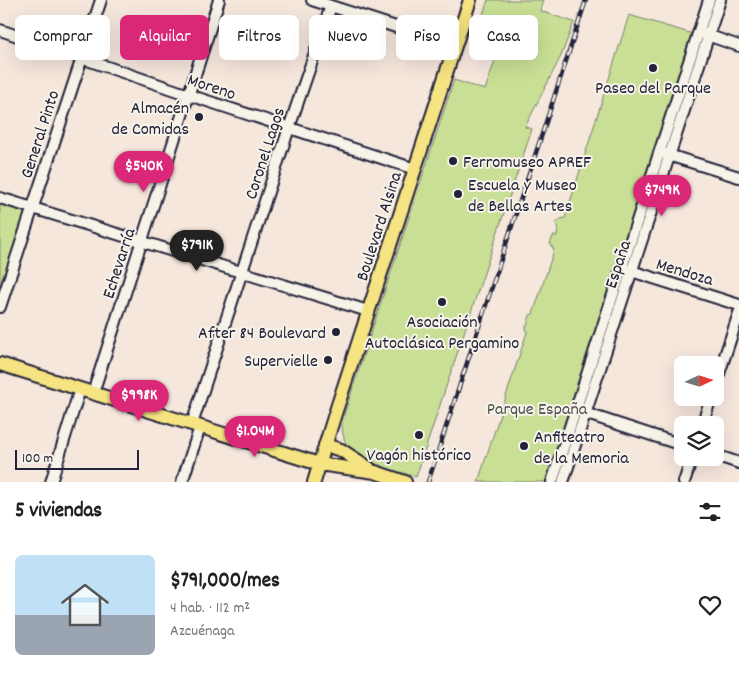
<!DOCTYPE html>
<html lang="es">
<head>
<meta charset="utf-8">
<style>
  :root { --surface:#fff; --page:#f6f6f6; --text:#222; --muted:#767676; --accent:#db2777 }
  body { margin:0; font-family:Dekko,sans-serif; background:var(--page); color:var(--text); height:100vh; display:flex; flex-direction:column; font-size:19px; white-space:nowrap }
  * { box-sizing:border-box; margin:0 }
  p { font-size:16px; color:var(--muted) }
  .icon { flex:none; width:28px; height:28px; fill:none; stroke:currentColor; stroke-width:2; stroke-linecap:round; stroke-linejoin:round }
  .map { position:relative; height:482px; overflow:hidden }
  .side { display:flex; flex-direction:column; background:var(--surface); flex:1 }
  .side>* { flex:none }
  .guide { position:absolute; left:15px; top:15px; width:710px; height:45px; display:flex; gap:10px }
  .needle { width:32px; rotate:86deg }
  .fabs { position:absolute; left:674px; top:356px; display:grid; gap:10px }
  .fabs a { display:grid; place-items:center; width:50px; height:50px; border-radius:8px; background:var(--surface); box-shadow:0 5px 20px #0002; font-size:25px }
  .scale { position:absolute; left:15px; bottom:12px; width:124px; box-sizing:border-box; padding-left:5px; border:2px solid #22223b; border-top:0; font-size:14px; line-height:18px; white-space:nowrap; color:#22223b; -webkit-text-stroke:4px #f7f3e8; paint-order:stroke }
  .price { position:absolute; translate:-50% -42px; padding:0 11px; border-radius:18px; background:var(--accent); color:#fff; font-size:16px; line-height:32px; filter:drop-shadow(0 1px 2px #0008) }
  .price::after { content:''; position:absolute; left:50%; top:30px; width:15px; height:11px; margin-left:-8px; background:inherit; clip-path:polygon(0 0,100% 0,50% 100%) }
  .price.current { background:#222; color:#fff }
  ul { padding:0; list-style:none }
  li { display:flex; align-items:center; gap:15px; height:125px; padding:0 15px }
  li span { display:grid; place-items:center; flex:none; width:140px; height:100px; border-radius:8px; color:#555 }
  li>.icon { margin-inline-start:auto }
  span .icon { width:60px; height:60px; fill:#fffc; stroke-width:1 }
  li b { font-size:21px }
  h2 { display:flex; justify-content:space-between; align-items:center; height:60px; padding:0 15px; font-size:21px }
  .chip { padding:0 18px; border-radius:8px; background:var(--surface); box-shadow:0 5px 20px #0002; font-size:18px; line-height:45px }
  .chip.current { background:var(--accent); color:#fff }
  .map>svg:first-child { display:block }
  .green { fill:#c8df95; stroke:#758068 }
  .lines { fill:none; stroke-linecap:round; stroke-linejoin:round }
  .minor-casing { stroke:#22223b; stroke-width:14 }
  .major-casing { stroke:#22223b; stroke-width:16 }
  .minor { stroke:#f7f3e8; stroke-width:10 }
  .major { stroke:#f6e381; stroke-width:12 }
  .rail-casing { stroke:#22223b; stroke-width:4.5 }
  .rail { stroke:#f7f3e8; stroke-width:2.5; stroke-dasharray:8; stroke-linecap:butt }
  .poi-dot { fill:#22223b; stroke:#f7f3e8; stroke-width:2 }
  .labels { text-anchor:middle; stroke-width:4; stroke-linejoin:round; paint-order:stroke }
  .street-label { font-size:18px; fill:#22223b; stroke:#f7f3e8 }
  .poi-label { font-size:18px; fill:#22223b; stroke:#f7f3e8 }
  .park-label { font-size:18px; fill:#4c5152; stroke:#f7f3e8 }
</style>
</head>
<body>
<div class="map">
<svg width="739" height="482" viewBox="0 0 739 482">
  <rect width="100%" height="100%" fill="#f6e7dd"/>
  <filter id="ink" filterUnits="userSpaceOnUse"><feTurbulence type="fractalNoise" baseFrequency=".02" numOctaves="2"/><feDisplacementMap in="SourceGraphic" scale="10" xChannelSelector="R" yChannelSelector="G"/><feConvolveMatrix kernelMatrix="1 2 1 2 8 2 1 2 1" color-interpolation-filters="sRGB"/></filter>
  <g filter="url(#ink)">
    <!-- green -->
    <path class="green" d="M488,0H543L540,11L574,22L561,56L525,127L532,129L416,477C398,471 365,463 351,450C343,443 342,431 342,421L454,80L485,90L497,55L505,57L514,32L481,20Z
      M629,15L693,34L548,482H478L527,332L526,327L528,323L530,315L533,314L554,250L550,244L553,236H557L558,229L556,223L561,219L565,218Z
      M0,203L21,209L24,212L25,215L0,292Z"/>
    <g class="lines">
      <!-- minor casing -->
      <g class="minor-casing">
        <path id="minor" d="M312,0L455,46
          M0,30L189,95L415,169
          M704,34L739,46
          M665,154L739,177
          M0,198L368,311
          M625,269L739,305
          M0,307L101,0
          M715,386L739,313
          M93,393L219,0
          M581,412L682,445
          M192,424L289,128L331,6
          M702,425L711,398
          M715,455L739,463
          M51,482L80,389
          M182,482L200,427
          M552,482L709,0
          M563,482L720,0
          M684,482L692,458"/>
      </g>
      <!-- major casing -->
      <g class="major-casing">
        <path id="major" d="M0,364L319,464L375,472L405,482
          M325,445L341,450L369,468
          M314,482L334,417L470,0"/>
      </g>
      <!-- minor -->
      <use href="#minor" class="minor"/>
      <!-- major -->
      <use href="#major" class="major"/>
      <!-- rail casing -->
      <g class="rail-casing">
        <path id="rail" d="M428,482L586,0"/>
      </g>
      <!-- rail -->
      <use href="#rail" class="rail"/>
    </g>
  </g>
  <!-- markers -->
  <g class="poi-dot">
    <circle cx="653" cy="68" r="5"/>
    <circle cx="199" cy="117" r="5"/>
    <circle cx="453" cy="161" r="5"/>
    <circle cx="458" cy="194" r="5"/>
    <circle cx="442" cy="302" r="5"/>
    <circle cx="336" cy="332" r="5"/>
    <circle cx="328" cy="360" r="5"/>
    <circle cx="419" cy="435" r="5"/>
    <circle cx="524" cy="446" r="5"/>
  </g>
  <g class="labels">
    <!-- street labels -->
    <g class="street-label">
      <text transform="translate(212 86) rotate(18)" y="6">Moreno</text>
      <text transform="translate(39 134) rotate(-72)" y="6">General Pinto</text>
      <text transform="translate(264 153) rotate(-72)" y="6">Coronel Lagos</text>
      <text transform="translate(378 226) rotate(-72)" y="6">Boulevard Alsina</text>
      <text transform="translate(118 263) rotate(-72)" y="6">Echevarría</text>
      <text transform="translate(617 264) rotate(-72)" y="6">España</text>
      <text transform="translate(685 271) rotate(17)" y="6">Mendoza</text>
    </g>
    <!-- poi labels -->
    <g class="poi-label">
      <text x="653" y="93">Paseo del Parque</text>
      <text x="189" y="113" text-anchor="end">Almacén<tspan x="189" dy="21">de Comidas</tspan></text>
      <text x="463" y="167" text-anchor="start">Ferromuseo APREF</text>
      <text x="468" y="190" text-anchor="start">Escuela y Museo<tspan x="468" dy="21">de Bellas Artes</tspan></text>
      <text x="442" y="327">Asociación<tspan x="442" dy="21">Autoclásica Pergamino</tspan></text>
      <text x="326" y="338" text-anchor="end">After 84 Boulevard</text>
      <text x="318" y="366" text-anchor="end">Supervielle</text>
      <text x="534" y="442" text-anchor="start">Anfiteatro<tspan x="534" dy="21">de la Memoria</tspan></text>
      <text x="419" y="460">Vagón histórico</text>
    </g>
    <!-- park labels -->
    <g class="park-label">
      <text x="537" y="414">Parque España</text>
    </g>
  </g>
</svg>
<div class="fabs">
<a><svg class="needle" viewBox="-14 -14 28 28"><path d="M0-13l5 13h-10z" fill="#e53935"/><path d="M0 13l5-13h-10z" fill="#767676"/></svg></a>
<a><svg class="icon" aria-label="layers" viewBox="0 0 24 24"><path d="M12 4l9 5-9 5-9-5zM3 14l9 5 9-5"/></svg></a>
</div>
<div class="scale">100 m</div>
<b class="price" style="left:144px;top:193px">$540K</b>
<b class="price" style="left:662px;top:217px">$749K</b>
<b class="price current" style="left:197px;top:272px">$791K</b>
<b class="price" style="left:139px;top:422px">$998K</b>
<b class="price" style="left:255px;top:458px">$1.04M</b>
<div class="guide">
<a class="chip">Comprar</a>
<a class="chip current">Alquilar</a>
<a class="chip">Filtros</a>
<a class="chip">Nuevo</a>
<a class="chip">Piso</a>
<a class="chip">Casa</a>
</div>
</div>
<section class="side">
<h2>5 viviendas<svg class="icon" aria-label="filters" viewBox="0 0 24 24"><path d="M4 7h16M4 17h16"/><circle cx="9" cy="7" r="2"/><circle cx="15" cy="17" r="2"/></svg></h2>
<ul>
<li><span style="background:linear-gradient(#bfe0f5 60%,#9aa5b1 0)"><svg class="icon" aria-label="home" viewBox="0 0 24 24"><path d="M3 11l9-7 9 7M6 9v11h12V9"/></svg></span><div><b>$791,000/mes</b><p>4 hab. · 112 m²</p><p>Azcuénaga</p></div><svg class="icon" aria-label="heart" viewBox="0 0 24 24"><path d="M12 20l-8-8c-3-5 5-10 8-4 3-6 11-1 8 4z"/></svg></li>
</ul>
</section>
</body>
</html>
